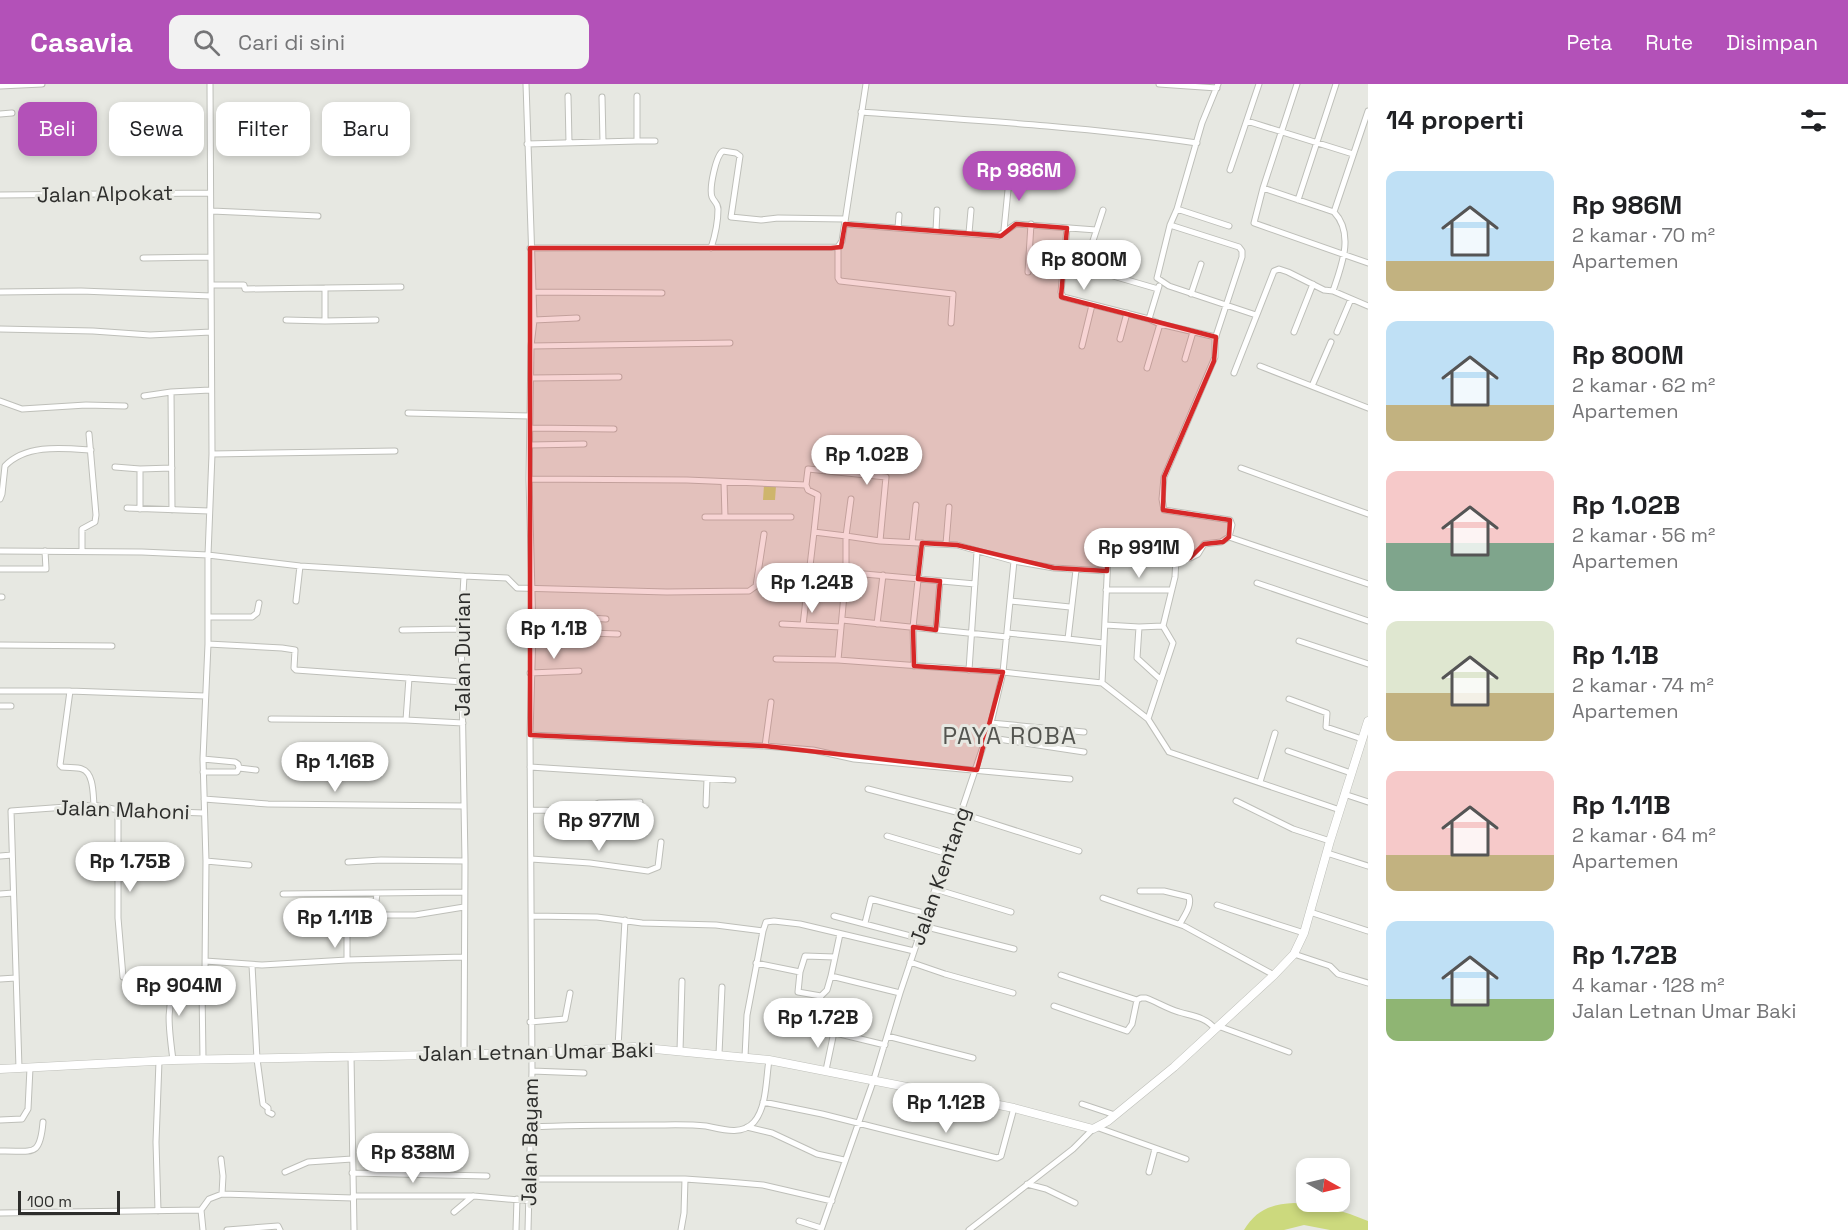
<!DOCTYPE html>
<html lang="id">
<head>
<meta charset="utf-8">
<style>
  :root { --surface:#fff; --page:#f2f2f2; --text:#202124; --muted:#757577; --accent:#b351b8 }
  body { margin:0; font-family:"Space Grotesk",sans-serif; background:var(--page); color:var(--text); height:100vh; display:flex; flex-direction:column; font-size:22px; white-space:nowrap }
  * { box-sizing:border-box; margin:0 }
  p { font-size:20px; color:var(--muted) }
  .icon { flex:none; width:33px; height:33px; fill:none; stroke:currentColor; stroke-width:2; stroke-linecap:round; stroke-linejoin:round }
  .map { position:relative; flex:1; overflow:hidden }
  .drawer { display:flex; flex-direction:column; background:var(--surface); width:480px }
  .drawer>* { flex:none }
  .hud { position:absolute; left:18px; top:18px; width:570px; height:54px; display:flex; gap:12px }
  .needle { width:39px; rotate:98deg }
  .buttons { position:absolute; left:1296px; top:1074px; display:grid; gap:12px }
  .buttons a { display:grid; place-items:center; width:54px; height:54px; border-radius:12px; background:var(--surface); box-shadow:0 3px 9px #0003; font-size:30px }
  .scale { position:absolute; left:18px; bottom:15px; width:102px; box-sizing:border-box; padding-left:6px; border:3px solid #2e2e2c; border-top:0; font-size:16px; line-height:21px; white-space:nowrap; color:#2e2e2c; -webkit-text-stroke:4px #e7e8e2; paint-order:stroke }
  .price { position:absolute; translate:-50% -51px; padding:0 14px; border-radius:21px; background:#fff; color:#222; font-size:20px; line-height:39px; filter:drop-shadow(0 2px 3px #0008) }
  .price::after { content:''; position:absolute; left:50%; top:36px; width:18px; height:14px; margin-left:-9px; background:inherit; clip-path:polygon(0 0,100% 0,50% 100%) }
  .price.active { background:var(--accent); color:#fff }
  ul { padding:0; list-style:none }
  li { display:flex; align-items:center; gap:18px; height:150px; padding:0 18px }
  li span { display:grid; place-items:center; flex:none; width:168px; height:120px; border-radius:12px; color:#555 }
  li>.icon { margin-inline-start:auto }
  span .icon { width:72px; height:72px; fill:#fffc; stroke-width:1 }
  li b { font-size:26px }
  h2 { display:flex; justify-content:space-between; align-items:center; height:72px; padding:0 18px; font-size:26px }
  .tag { padding:0 21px; border-radius:12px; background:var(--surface); box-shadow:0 3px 9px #0003; font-size:21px; line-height:54px }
  .tag.active { background:var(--accent); color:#fff }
  header { display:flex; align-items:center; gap:36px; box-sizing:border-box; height:84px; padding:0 30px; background:var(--accent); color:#fff }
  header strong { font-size:28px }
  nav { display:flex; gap:33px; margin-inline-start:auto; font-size:21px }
  .search { width:420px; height:54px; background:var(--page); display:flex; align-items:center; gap:15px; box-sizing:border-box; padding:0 21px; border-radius:12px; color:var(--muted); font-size:22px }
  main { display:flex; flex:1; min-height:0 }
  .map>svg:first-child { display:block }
  .water { fill:#ccd97d }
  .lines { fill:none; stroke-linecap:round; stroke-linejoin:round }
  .street-casing { stroke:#bebfb9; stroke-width:7 }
  .secondary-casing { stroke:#bebfb9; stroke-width:9 }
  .street { stroke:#fff; stroke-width:5 }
  .secondary { stroke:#fff; stroke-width:8 }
  .marked { fill:#d62828; fill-opacity:0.2; stroke:#d62828; stroke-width:4.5; stroke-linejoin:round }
  .labels { text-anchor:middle; stroke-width:6; stroke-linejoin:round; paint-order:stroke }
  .street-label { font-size:21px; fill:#2e2e2c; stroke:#e7e8e2 }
  .quarter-label { font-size:24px; letter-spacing:1.5px; fill:#545550; stroke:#e7e8e2 }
</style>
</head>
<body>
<header>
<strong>Casavia</strong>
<div class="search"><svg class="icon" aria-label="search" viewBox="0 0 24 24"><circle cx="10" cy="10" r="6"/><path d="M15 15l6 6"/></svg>Cari di sini</div>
<nav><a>Peta</a><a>Rute</a><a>Disimpan</a></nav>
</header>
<main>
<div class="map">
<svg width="1368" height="1146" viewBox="0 0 1368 1146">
  <rect width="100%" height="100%" fill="#e7e8e2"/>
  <!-- water -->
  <path class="water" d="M764,401L776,402L775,416H763Z
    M1294,1119C1320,1120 1344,1127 1368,1137V1146H1330L1304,1141L1284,1146H1244C1256,1126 1271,1120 1294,1119Z"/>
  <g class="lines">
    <!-- street casing -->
    <g class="street-casing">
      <path id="street" d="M526,0L534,236L531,262L529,395L533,547L530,651L532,987L528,1146
        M1159,0L1217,4
        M1218,0L1202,39L1177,125L1170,141L1157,194L1169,202L1256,231
        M1297,0L1263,104L1254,139L1368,179
        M0,2L42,0
        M568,12L569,59
        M602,13L603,58
        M861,28C973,36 1086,43 1197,59
        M0,30L12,29
        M1247,37L1353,70
        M637,57H655
        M527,60L637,57V12
        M1230,86L1259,0
        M1263,104L1334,128C1355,150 1341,183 1333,207
        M0,111L210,109
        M1298,116L1336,0
        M1177,125L1229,142
        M1103,126L1089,169V185L1158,205
        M212,127L318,132
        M1334,128L1368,27
        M845,140L998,152L1016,140L1096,146
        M898,144L899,131
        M1067,144L1061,208L1063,213L1149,235
        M1004,146L1010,86
        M936,147L937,126
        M969,149L971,126
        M838,163V194L840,197L953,210L951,239
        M530,164L838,163L842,157L866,0
        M711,164C715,152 718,138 718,125C718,119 714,118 712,113C709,104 716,71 723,67L736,69L740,72L731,133L761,136L778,134L845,135
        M143,174L211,173
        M1028,188L1031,140
        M211,201H244L245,205L325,204V237L376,236
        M325,204L401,203
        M0,208L81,207L211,212
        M532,208L662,209
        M1191,210L1201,180
        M286,236L325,237
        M534,236L577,234
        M1160,240L1216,253
        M0,245L93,247L150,251L211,248
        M1294,248L1313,200
        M1337,248L1351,215
        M1120,255L1127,229
        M531,262L730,259
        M1082,262L1092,221
        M1185,275L1193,248
        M1260,282L1368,324
        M1147,284L1160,240L1149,235L1159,202
        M1234,289L1274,187L1279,185L1288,188L1324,206L1333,207L1368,222
        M531,294L619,293
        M1312,302L1331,258
        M144,312L171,308
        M0,317L22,325L86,321L125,322
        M408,329L530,332
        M530,344L614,345
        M530,361L584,360
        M212,370L395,367
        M115,383L140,385
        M1241,384L1368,430
        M529,395L687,396L806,401
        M724,398L725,433
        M0,415L2,410L5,382C26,360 62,364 91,366
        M851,415L846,452L814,448L818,411L808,406L806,401L808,385L886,393L880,457
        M127,424L209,427
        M140,425V385L172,384
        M172,426L171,308L210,306
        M705,433H791
        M1229,453L1368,500
        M912,458L916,421
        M946,460L949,423
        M0,467L142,468L208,471L300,482L464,492L461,545L465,777L464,969
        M82,467V445L95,438L96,431L89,350
        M0,485H46L45,467
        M809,485L975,500
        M1076,486L1068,555L1103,559
        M1107,487L1054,484L1014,477L957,461L880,457L846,452V489L838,576L1003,588L1102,599L1148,635L1169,668L1340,726
        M464,492L507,494L517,504L667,508L749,507L756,502L764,450
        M1257,499L1368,537
        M1106,506H1171
        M0,513H2
        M296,517L300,482
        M1010,517L1070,523
        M532,531L606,535
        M209,533H252L257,529L259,519
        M842,536L1007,553
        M782,540L841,543
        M877,540L883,491
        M803,541L814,448
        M1105,541L1139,543L1163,542
        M1139,543L1137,574L1160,595
        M402,546L461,545
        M936,546L940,497
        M533,547L618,550
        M1007,549L1068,555
        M1299,557L1368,580
        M208,560L282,564L295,566L294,584L296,586L463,598
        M0,561L112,562
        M776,575L838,576
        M914,582L913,543L922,459
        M969,586L977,468
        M530,589L579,587
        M1102,599L1108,473L1113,471L1190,474L1198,470L1204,460L1221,458L1229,453L1232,441L1230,436L1164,426L1162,415L1164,393L1215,273V255L1242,173V167L1239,163L1170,141
        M0,607H70L205,612
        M70,607L60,681L62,683C68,684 77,683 82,685C94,689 93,711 94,721
        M1289,615L1327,629L1326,643L1362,655
        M0,622H11
        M271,635L406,636L409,594
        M1148,635L1173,559L1163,542L1175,493L1176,474
        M406,636L463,639
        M991,639L1084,648
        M530,651L765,662L813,666L854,675L1070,695
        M985,653L1084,668
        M765,662L771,618
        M1288,667L1351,689
        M203,675L235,678L238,680L239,684
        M530,683L733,696
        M203,688H237L239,684L256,686
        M1260,698L1275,649
        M868,705L960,729L1079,767
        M1344,710L1368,718
        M204,715L268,720L464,722
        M1236,717L1293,745L1330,757
        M706,721L707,695
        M118,726V834L123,893
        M531,726L580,727L599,719L640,718
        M887,752L948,770
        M1327,769L1368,782
        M0,772L12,771
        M531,775L590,779L648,787L658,783L661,758
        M206,777L249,781
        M348,778L381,776L465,777
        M935,805L1011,828
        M1140,807H1164L1189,813C1192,822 1184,832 1180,840
        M377,809L375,827L377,831H415L464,823
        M0,810L13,809
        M283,810L464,808
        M1103,814L1184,842L1274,891
        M1217,821L1304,849
        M1310,828L1368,847
        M347,831V876
        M531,832L597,833L642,839L716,841L763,847L766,838L774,837L800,840L914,867
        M834,832L918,854
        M865,839L871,815L927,830
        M923,842L1014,865
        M1294,870L1330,882L1338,890L1368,899
        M205,877L262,881L347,876L464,873
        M910,878L945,890L1013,909
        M756,879L800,888L798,908L821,912
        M252,881L257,975L263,1020L268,1024V1028L272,1030
        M205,887L206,777L203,675L208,560V471L212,370L210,0
        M800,888L805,872L835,873
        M1061,891L1137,916L1141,914H1146C1157,918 1168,925 1179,928C1192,932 1206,933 1215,945
        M831,892L840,850
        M0,895L16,894
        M202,904L203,975
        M1054,922L1127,947L1132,940L1137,916
        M530,938L565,935L570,909
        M1218,942L1289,968
        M887,952L973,974
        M885,961L819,945L815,939L821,912L827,906L831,892L900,909
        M618,963L625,836
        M680,967L682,897
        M719,970L722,903
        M351,972L354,1146
        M745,973L747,931L763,847
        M173,976C168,938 166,926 178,889
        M19,984L11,727L94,721L118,726L204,729
        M826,986L834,948
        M532,987L584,989
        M763,1018L822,1030L997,1074L1001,1072L1014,1024
        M1082,1020L1115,1031
        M0,1036L22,1035L28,1025L30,984
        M531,1043C571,1041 611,1041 651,1041C669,1041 688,1040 706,1042C721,1045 742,1052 754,1038C767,1023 766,994 769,976
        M747,1043L772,1049L817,1070L844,1076
        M1096,1043L1186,1075
        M0,1067C32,1066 40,1075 43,1038
        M221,1075L223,1092L222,1110
        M285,1088L308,1078L352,1075
        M1149,1088L1155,1065
        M352,1089L487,1092
        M529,1095H685L728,1098L763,1101L832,1117
        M1027,1100L1046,1105L1075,1119
        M353,1112H474L530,1117
        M158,1127L156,1058L159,977
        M454,1128L473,1112
        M0,1129L201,1126
        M799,1137L821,1144
        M203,1146L201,1126L209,1115L222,1110L353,1114
        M227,1146L278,1142L280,1146
        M516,1146L517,1115
        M681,1146L684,1129L685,1095
        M821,1146L874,995L900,909L991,639L1003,588L1014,477
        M969,1146L1073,1065L1093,1045"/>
    </g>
    <!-- secondary casing -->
    <g class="secondary-casing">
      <path id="secondary" d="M0,985L173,976L531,969L634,963L769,976L1014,1024L1093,1045L1108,1037L1174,983L1274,891L1294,870L1304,849L1330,757L1368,637"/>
    </g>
    <!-- street -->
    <use href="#street" class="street"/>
    <!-- secondary -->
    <use href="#secondary" class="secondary"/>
  </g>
  <!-- marked area -->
  <path class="marked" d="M845,140L1001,152L1016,140L1067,144L1061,213L1216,253L1214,277L1164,393L1163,426L1230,436L1229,453L1223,458L1204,460L1190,474L1108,471L1107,487L1054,484L957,461L922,459L918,495L940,497L936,546L913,543L914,582L1003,588L977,686L765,662L530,651V164H831L841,163Z"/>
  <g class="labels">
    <!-- street labels -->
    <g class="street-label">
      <text transform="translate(105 110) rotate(-1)" y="7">Jalan Alpokat</text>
      <text transform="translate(463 570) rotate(-90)" y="7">Jalan Durian</text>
      <text transform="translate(123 726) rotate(2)" y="7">Jalan Mahoni</text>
      <text transform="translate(940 792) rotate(-71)" y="7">Jalan Kentang</text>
      <text transform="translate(536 968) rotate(-1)" y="7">Jalan Letnan Umar Baki</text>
      <text transform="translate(530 1058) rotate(-89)" y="7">Jalan Bayam</text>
    </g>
    <!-- quarter labels -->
    <g class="quarter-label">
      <text x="1010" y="660">PAYA ROBA</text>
    </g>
  </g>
</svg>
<div class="buttons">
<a><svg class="needle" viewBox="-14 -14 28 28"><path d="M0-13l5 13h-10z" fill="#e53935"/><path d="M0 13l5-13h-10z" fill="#757577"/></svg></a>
</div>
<div class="scale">100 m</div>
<b class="price active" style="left:1019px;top:118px">Rp 986M</b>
<b class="price" style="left:1084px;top:207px">Rp 800M</b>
<b class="price" style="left:867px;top:402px">Rp 1.02B</b>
<b class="price" style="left:1139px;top:495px">Rp 991M</b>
<b class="price" style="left:812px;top:530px">Rp 1.24B</b>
<b class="price" style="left:554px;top:576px">Rp 1.1B</b>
<b class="price" style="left:335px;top:709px">Rp 1.16B</b>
<b class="price" style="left:599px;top:768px">Rp 977M</b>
<b class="price" style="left:130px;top:809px">Rp 1.75B</b>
<b class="price" style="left:335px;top:865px">Rp 1.11B</b>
<b class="price" style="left:179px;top:933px">Rp 904M</b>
<b class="price" style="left:818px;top:965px">Rp 1.72B</b>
<b class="price" style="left:946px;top:1050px">Rp 1.12B</b>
<b class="price" style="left:413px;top:1100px">Rp 838M</b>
<div class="hud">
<a class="tag active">Beli</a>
<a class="tag">Sewa</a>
<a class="tag">Filter</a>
<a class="tag">Baru</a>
</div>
</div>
<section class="drawer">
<h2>14 properti<svg class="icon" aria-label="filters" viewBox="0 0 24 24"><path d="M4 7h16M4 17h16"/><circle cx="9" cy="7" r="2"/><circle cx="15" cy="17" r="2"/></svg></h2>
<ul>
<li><span style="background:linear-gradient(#bfe0f5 75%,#c2b280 0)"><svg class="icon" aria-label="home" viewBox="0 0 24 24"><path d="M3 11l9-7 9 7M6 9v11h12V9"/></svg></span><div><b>Rp 986M</b><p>2 kamar · 70 m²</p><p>Apartemen</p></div></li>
<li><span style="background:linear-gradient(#bfe0f5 70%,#c2b280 0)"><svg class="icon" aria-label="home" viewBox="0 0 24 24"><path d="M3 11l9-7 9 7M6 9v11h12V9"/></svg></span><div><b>Rp 800M</b><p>2 kamar · 62 m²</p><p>Apartemen</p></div></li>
<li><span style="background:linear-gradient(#f6c9c9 60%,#7fa58c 0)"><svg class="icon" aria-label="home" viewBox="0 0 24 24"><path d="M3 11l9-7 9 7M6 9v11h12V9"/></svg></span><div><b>Rp 1.02B</b><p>2 kamar · 56 m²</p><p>Apartemen</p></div></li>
<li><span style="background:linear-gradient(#dfe7d0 60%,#c2b280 0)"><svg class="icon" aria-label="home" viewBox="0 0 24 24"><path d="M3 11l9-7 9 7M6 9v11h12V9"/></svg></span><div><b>Rp 1.1B</b><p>2 kamar · 74 m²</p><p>Apartemen</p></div></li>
<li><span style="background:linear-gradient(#f6c9c9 70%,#c2b280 0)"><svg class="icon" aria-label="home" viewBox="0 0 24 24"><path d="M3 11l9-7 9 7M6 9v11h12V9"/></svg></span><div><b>Rp 1.11B</b><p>2 kamar · 64 m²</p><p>Apartemen</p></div></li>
<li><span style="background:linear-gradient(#bfe0f5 65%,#8fb573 0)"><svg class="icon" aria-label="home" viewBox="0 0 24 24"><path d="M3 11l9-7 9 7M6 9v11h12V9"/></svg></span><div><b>Rp 1.72B</b><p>4 kamar · 128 m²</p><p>Jalan Letnan Umar Baki</p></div></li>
</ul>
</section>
</main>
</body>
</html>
